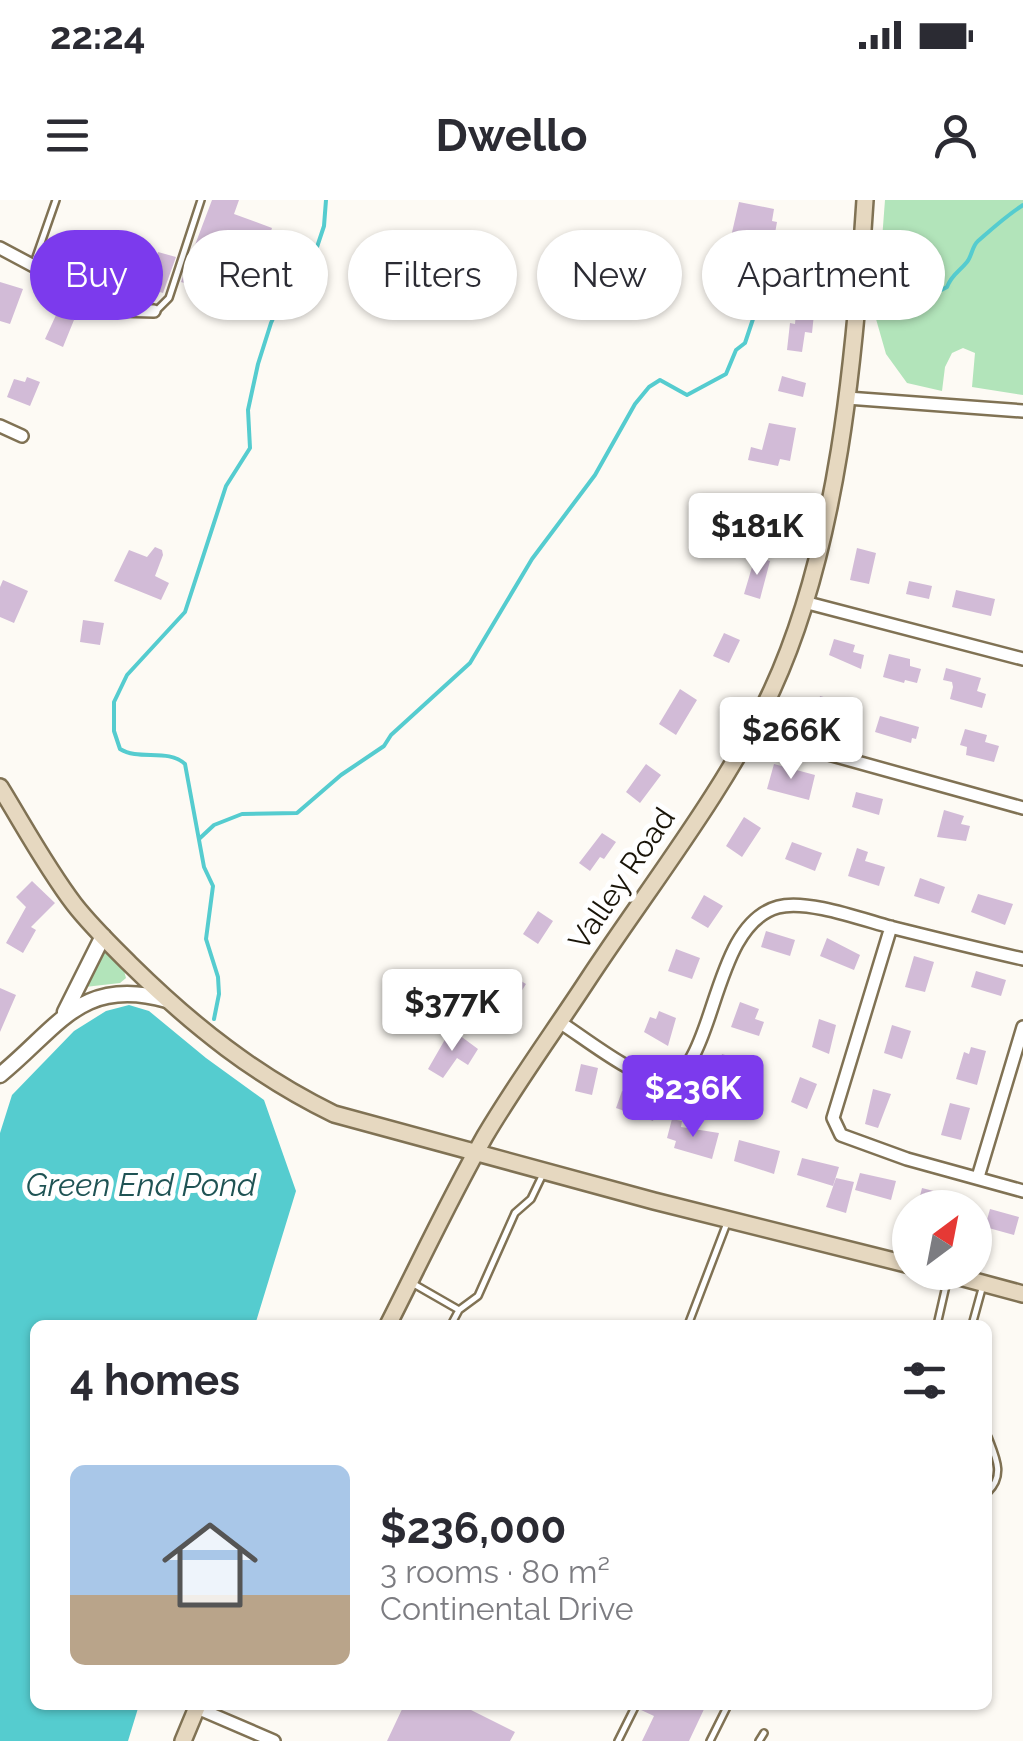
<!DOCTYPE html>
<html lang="en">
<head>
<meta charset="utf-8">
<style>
  :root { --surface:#fff; --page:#f2f2f3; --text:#2b2b33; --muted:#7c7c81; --accent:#7c3aed }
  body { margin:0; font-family:Raleway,sans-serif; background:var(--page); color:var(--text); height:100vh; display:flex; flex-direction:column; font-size:38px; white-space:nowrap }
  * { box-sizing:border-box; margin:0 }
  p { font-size:32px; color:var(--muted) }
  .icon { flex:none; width:55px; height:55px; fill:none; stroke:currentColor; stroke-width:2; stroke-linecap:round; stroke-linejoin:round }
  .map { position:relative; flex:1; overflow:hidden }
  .drawer { position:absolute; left:30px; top:1120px; width:962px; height:390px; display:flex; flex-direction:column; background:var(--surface); border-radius:15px; box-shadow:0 2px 8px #0004 }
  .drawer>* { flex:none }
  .hud { position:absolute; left:30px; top:30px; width:965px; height:90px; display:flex; gap:20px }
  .needle { width:65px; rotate:32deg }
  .controls { position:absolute; left:892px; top:990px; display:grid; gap:20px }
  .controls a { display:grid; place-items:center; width:100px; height:100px; border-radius:50%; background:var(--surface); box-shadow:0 2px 8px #0004; font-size:50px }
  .price { position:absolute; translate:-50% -85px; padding:0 22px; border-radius:10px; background:#fff; color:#222; font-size:32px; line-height:65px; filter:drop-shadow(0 2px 5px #0008) }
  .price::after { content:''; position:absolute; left:50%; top:60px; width:30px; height:22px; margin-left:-15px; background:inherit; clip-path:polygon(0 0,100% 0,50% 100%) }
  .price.current { background:var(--accent); color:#fff }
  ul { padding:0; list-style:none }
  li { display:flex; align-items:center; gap:30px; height:250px; padding:0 40px }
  li span { display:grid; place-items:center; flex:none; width:280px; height:200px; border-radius:15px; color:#555 }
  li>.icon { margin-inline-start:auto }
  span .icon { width:120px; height:120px; fill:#fffc; stroke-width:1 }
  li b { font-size:42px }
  h2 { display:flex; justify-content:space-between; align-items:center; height:120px; padding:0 40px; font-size:42px }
  .tag { padding:0 35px; border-radius:45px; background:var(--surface); box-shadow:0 2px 8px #0004; font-size:35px; line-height:90px }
  .tag.current { background:var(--accent); color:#fff }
  .status { display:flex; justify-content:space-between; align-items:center; height:70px; padding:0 50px; background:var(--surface); direction:ltr }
  .status svg { height:28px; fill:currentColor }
  header { display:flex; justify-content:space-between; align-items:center; height:130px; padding:0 40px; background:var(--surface); font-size:45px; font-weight:700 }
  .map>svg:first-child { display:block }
  .green { fill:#b2e4ba }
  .water { fill:#55cccf }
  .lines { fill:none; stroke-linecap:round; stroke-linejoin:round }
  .stream { stroke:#55cccf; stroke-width:4 }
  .building { fill:#d2bbd7 }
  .service-casing { stroke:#807254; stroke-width:10 }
  .minor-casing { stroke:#807254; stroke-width:16 }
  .tertiary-casing { stroke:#807254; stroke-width:19 }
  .secondary-casing { stroke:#807254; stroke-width:20 }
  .service { stroke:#fff; stroke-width:5 }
  .minor { stroke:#fff; stroke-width:11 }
  .tertiary { stroke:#fff; stroke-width:14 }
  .secondary { stroke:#e6d8c0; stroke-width:15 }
  .labels { text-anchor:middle; stroke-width:10; stroke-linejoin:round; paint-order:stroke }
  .street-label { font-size:30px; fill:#191408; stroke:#fff }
  .water-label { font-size:32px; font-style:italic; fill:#1f5354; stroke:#fff }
</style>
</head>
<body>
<div class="status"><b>22:24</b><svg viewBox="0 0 49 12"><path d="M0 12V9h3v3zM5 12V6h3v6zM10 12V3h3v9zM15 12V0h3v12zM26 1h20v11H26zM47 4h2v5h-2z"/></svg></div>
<header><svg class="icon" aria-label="menu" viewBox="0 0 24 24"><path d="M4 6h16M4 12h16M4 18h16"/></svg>Dwello<svg class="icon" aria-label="person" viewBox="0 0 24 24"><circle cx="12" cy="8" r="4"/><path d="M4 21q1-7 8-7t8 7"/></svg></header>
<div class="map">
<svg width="1023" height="1541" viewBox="0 0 1023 1541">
  <rect width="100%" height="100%" fill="#fdfaf4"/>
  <!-- green -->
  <path class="green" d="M885,0H1023V195L972,187L975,153L963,148L952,153L945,167L942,191L907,183L886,154L876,119Z
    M105,749L123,767L126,778L120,783L85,787Z"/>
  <!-- water -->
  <path class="water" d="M129,805L149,811L206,858L264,900L296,991L255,1125H35V1505H139L128,1541H0V933L12,895L74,831L106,811Z"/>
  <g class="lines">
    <!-- stream -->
    <path class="stream" d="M876,106C890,111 933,95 947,87C952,74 959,72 967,62C972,56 972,46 978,41C993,28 1006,16 1023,5
      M199,639L214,625L242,614L297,613L341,575L384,546L391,535L470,463L532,359L595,275L635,204L649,187L660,180L687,195L726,174L736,150L745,143L756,110L772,90L782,87L840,102
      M214,819L219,794L218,777L206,739L213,686L204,667L185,564C168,548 139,561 120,549L114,531V502L127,475L185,412L226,286L250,248L248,210L258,164L271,123L289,83L308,74L324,26L326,0"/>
  </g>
  <!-- building -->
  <path class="building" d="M212,0H239L234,14L272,28L264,52L226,39L218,63L207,59L197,87L181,82Z
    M739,2L774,9L772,21L777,22L774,39L768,38L766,49L730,41Z
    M158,52L176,57L163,93L147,88Z
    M0,82L23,89L10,124L0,121Z
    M796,112L814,114L812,133L805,132L802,152L787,150L790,123L795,124Z
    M57,113L74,120L63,147L45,139Z
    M782,176L806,183L803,197L778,191Z
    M27,177L40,182L30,206L7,197L14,179L25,182Z
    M769,223L796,228L790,261L780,259L778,266L748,260L751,247L762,250Z
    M155,347L162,350L163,355L155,376L169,383L161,400L114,381L129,350L147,357Z
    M857,348L876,353L869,384L850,380Z
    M755,357L770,361L760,399L744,394Z
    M3,380L28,391L14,423L0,417V387Z
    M909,381L932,386L929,399L906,394Z
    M956,390L995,399L991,416L952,407Z
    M83,420L104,423L100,445L80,442Z
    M724,433L740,440L729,463L713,456Z
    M834,439L855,445L853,452L864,455L861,469L829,455Z
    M889,454L910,459V466L921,469L917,483L905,480L904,483L883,477Z
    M946,468L981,478L977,491L986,494L982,508L950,499L953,487L952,482L943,480Z
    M680,489L697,500L676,535L659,524Z
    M820,496L856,506L851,524L815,514Z
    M880,516L919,527L916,539L912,538L911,543L875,532Z
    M965,529L987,535L985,542L999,546L994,562L966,555L967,547L960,545Z
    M646,564L661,575L640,603L626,592Z
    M774,564L815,575L809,600L767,589Z
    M856,592L883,599L879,615L852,607Z
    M944,610L964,616L961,624L970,626L966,641L937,637Z
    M744,617L761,628L742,657L726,646Z
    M602,633L616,642L604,659L600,657L590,671L579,663Z
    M792,642L822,653L815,671L785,659Z
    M857,648L868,652L865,661L885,667L879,686L848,676Z
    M920,678L945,687L939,704L914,696Z
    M32,681L55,703L31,727L36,730L23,753L6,743L26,707L16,697Z
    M978,694L1013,704L1005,725L971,712Z
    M704,695L723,706L708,728L691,718Z
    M538,711L553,721L538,744L523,734Z
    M766,731L795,740L790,756L761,747Z
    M827,738L860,755L854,770L820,756Z
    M676,749L700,758L692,779L668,771Z
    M914,756L934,762L925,792L905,787Z
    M976,771L1006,780L1001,796L971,787Z
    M511,775L526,784L510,809L495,800Z
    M0,788L16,795L0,832Z
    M740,802L759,809L755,819L764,822L759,836L731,827Z
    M659,811L676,818L668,846L644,832L650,817L656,819Z
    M819,819L836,825L829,854L812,847Z
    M892,825L911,831L902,859L884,853Z
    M451,829L478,849L468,865L457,858L443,878L428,869Z
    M971,847L986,851L977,885L956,879L964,852L969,854Z
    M722,854L741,860L733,888L715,882Z
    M581,864L598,868L592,895L575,891Z
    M800,877L817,884L807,909L791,902Z
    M873,889L891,894L878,928L865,924Z
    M622,891L659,904L653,921L616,908Z
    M950,903L970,908L961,940L941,935Z
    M672,919L682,921L681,927L719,933L712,959L674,948L676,941L667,938Z
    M739,940L780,951L774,974L734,961Z
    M802,958L839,967L833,986L797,975Z
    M860,973L896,981L891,1000L855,990Z
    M836,978L854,982L846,1013L826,1007Z
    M922,988L953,996L950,1008H917Z
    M990,1009L1019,1017L1014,1035L985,1027Z
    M404,1505H461L515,1532L510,1541H387Z
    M642,1505H706L689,1541H642L654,1516L641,1510Z"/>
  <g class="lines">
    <!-- service casing -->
    <g class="service-casing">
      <path id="service" d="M34,63L56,0
        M157,110L169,98L201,0
        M412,1083L459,1110
        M451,1125L459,1110L478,1096L515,1013L531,999L543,974
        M688,1125L727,1023
        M937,1125L948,1077
        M972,1125L983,1085
        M988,1237C996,1258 1005,1275 988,1292
        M618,1541L636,1505
        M710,1541L728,1505
        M759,1541L764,1533"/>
    </g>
    <!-- minor casing -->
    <g class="minor-casing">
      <path id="minor" d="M0,48L116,110L154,111
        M847,198L1023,211
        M0,226L22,236
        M717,301L822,330
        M804,402L1023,459
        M749,532L1023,608
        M891,727L833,918L841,935L907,959L1023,991
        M561,823C586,839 632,876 660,879C717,884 707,726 778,707C806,699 861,719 890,727C934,738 979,749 1023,759
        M978,977L1023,827
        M197,1508L274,1541"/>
    </g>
    <!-- tertiary casing -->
    <g class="tertiary-casing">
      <path id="tertiary" d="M65,812L103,736
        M0,875C59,827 81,776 167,800"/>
    </g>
    <!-- secondary casing -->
    <g class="secondary-casing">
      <path id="secondary" d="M0,587C24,626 46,667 74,704C91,726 112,746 131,765C193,826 256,876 334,914L654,1001L910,1065
        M941,1072L1023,1094
        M388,1125C420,1062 450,998 485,936C517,882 555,830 589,778C649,687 727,588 772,490C838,347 855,156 865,0
        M183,1541L198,1505"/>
    </g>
    <!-- service -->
    <use href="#service" class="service"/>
    <!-- minor -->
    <use href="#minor" class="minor"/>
    <!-- tertiary -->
    <use href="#tertiary" class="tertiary"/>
    <!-- secondary -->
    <use href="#secondary" class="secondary"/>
  </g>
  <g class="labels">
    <!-- street labels -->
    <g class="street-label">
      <text transform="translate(622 679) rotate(-56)" y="10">Valley Road</text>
    </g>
    <!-- water labels -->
    <g class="water-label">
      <text x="141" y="996">Green End Pond</text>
    </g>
  </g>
</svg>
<div class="controls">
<a><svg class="needle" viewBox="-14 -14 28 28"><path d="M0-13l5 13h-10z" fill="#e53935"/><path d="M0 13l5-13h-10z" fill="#7c7c81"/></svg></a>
</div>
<b class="price" style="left:757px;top:378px">$181K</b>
<b class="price" style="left:791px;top:582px">$266K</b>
<b class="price" style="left:452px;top:854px">$377K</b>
<b class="price current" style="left:693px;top:940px">$236K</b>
<div class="hud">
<a class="tag current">Buy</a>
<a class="tag">Rent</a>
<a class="tag">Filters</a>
<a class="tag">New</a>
<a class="tag">Apartment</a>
</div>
<section class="drawer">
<h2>4 homes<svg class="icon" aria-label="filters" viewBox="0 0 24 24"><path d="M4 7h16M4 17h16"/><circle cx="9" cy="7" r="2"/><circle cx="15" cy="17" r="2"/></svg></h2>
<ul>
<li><span style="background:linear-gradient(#a9c7e8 65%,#b9a48a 0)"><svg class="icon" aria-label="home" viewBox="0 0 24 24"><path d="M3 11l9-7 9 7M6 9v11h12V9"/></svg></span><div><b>$236,000</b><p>3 rooms · 80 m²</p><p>Continental Drive</p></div></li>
</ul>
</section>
</div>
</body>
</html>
